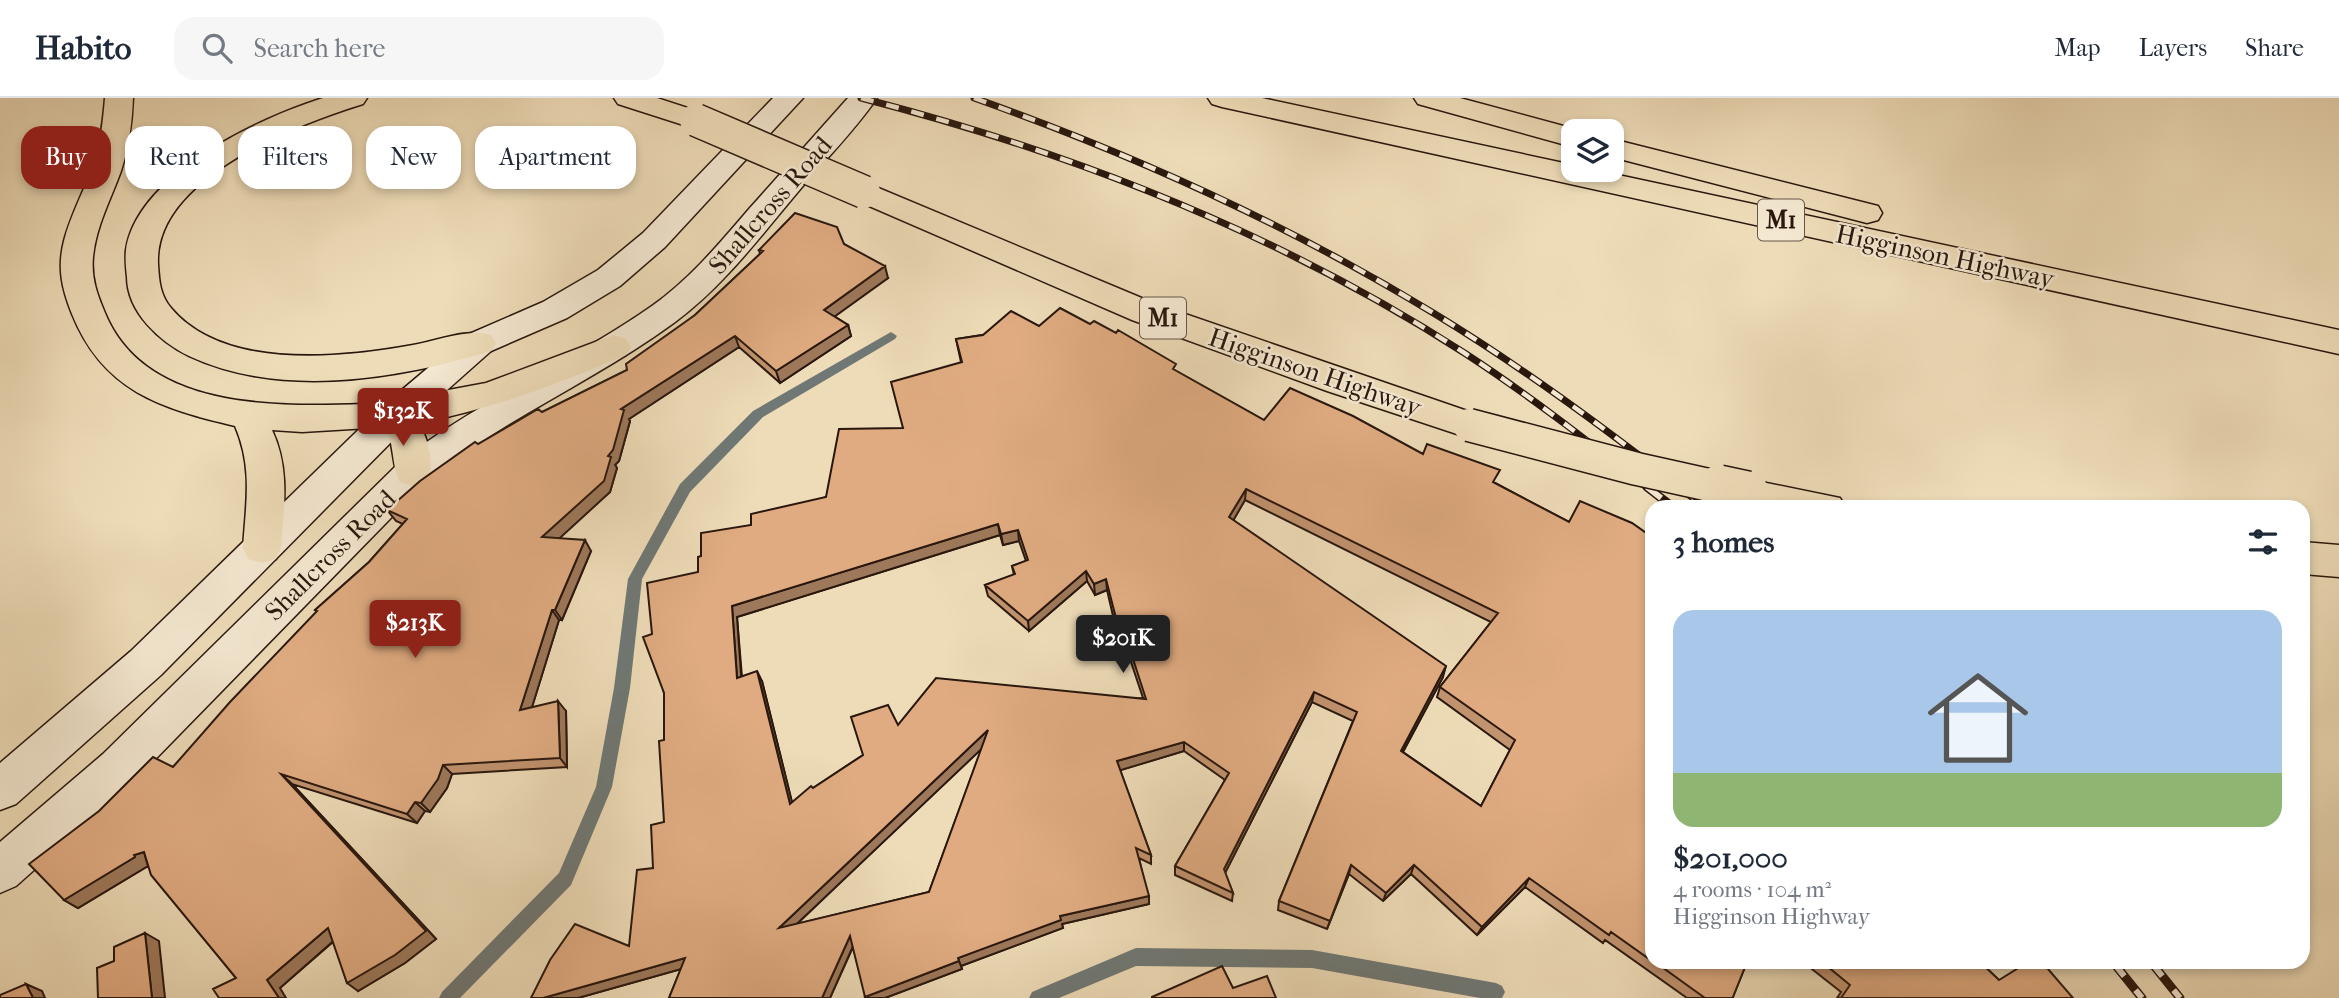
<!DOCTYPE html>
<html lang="en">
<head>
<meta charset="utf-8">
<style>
  :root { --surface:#fff; --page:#f6f6f7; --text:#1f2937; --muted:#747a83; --line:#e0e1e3; --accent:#8f2418 }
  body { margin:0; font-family:"IM FELL French Canon",serif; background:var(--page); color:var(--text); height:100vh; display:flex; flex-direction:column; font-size:26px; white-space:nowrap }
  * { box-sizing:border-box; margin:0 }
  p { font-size:23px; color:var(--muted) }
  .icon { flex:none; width:38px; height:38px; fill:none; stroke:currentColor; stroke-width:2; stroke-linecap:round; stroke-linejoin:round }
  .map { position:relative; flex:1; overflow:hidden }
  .drawer { position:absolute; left:1645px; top:402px; width:665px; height:469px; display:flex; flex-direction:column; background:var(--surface); border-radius:21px; box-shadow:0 4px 10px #0003 }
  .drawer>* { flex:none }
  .guide { position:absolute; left:21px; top:28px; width:665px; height:63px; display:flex; gap:14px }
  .fabs { position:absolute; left:1561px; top:21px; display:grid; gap:14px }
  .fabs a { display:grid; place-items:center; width:63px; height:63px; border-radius:14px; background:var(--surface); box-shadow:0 4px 10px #0003; font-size:35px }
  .price { position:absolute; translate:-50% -60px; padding:0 16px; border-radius:7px; background:var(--accent); color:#fff; font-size:23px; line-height:46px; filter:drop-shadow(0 2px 4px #0008) }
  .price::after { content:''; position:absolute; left:50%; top:42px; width:21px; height:16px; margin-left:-10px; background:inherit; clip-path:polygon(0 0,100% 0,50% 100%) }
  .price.selected { background:#222; color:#fff }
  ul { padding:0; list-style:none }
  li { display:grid; align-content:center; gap:14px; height:371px; padding:0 28px }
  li+li { border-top:2px solid var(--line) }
  li span { display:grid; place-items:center; height:217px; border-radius:21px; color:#555 }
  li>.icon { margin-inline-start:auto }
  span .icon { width:126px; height:126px; fill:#fffc; stroke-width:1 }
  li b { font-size:30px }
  h2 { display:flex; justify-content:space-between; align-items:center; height:84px; padding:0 28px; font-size:30px }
  .pill { padding:0 24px; border-radius:21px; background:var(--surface); box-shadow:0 4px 10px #0003; font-size:24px; line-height:63px }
  .pill.selected { background:var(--accent); color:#fff }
  header { display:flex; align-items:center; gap:42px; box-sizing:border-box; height:98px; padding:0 35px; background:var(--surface); border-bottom:2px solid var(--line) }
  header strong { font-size:33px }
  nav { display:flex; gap:38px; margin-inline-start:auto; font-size:24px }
  .search { width:490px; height:63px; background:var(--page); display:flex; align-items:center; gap:18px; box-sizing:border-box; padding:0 24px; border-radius:21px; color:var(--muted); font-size:26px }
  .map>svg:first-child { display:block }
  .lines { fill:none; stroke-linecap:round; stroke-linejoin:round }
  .stream { fill:#6f7875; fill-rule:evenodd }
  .secondary-casing { stroke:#29170e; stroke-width:3 }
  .highway-casing { stroke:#29170e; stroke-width:3 }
  .secondary { fill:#f4e8d1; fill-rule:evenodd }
  .highway { fill:#eedcb8; fill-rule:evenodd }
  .rail-far1-casing { stroke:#29170e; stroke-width:7 }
  .rail-casing { stroke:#29170e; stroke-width:9 }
  .rail-far1 { stroke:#f4e8d1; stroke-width:4.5; stroke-dasharray:13; stroke-linecap:butt }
  .rail { stroke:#f4e8d1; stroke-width:6; stroke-dasharray:18; stroke-linecap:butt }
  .highway-bridge-far1-casing { stroke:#29170e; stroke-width:35; stroke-linecap:butt }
  .highway-bridge-casing { stroke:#29170e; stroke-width:46; stroke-linecap:butt }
  .highway-bridge-far1 { stroke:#eedcb8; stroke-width:32 }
  .highway-bridge { stroke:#eedcb8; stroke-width:43 }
  .wall { fill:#c1936f; stroke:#29170e; stroke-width:2; fill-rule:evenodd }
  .shaded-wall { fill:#9d785a; stroke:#29170e; stroke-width:2 }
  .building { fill:#e0ab81; stroke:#29170e; stroke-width:2; fill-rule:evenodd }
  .labels { text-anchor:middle; stroke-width:5; stroke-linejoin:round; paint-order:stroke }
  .shield { fill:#f4e8d1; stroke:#665648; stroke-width:2 }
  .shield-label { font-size:24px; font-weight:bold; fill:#29170e }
  .street-label { font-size:26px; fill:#29170e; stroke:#f4e8d1 }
</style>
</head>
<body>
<header>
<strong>Habito</strong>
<div class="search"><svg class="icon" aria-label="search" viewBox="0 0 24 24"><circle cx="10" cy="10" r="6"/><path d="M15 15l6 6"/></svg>Search here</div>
<nav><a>Map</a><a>Layers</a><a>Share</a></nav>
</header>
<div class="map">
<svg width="2339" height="900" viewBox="0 0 2339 900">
  <rect width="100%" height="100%" fill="#eedcb8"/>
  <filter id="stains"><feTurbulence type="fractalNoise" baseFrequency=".00286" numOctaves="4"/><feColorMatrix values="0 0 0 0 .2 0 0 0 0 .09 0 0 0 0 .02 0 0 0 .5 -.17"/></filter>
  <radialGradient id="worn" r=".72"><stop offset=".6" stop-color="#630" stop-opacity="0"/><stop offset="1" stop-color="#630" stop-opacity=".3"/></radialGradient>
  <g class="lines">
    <!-- stream -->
    <path class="stream" d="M891,234L897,238L895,241L763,319L690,394L642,481L630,590L612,689L571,787L460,900H439L442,894L559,775L596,689L614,590L628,481L680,386L753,313Z
      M1136,850L1312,852L1496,885L1502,888L1505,894L1502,900H1480L1312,870L1136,868L1059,900H1029L1032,894Z"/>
    <!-- secondary casing -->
    <g class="secondary-casing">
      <path id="secondary" d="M773,0H803L665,149L620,188L567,220L491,253L410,325L161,577L16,706L0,712V665L131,553L384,307L467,237L543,204L598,172L643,135Z
        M848,0H877C855,32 827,60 802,89C762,136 725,187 675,224C595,283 504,320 426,384L133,684L16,788L0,795V744L103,656L400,364C478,302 571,265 652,208C690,181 719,146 749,111C782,74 815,37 848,0Z"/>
    </g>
    <!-- highway casing -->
    <g class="highway-casing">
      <path id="highway" d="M105,0H133C132,25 129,49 121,73C111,101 96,128 93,159C91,180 97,196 105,215C145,312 275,309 363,306L367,294C381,290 389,292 400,301L486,285L614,237L626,241L631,249L626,257C558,286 492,311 419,325C428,342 436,366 426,384L413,388L400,384C391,367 395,346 385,329L302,334L272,332C290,370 284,409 281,450L276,461L262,465L248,461L243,450C246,405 253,370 235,328C160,310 103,293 72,216C62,191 57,170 64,143C70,119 82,97 91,73C100,50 103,25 105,0Z
        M323,0H367L363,6C296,27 154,80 158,166C159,183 160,197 171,210C224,273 341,260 413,247C437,243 467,230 491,237L496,245L491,253C398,281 281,301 189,258C160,244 127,214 127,179C126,170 125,161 126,152C137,77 259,20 323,0Z
        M614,0H657L706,16L710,22L706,28L696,31L618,6Z
        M1208,0H1262L1573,67V72H1595L2339,232V256L1222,9L1212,6Z
        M1414,0H1460L1582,33H1573V49L1418,6Z
        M1612,41L1878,108L1882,115L1878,122L1867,125L1612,59Z
        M864,84L1156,206L1482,318L1487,327L1482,336L1469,340L1327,293L1132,222L853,101L849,94L853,87Z
        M1747,381L1840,400L1846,410H1748L1734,405L1728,395L1734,385Z
        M2303,444L2339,447V479L2303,476Z"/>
    </g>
    <!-- secondary -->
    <use href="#secondary" class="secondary"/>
    <!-- highway -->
    <use href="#highway" class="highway"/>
    <!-- rail-far1 casing -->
    <g class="rail-far1-casing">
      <path id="rail-far1" d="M861,0C1075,55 1280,136 1466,256C1529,297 1589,344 1649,391
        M974,0C1135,57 1289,127 1435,216C1522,269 1603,329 1683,391"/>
    </g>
    <!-- rail casing -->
    <g class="rail-casing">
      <path id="rail" d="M1647,389L1674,410
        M1680,389L1708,410
        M2113,864L2142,900
        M2151,864L2180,900"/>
    </g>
    <!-- rail-far1 -->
    <use href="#rail-far1" class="rail-far1"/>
    <!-- rail -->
    <use href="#rail" class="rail"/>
    <!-- highway-bridge-far1 casing -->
    <g class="highway-bridge-far1-casing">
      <path id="highway-bridge-far1" d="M696,22L864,94
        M1469,327L1637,371L1727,391"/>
    </g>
    <!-- highway-bridge casing -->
    <g class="highway-bridge-casing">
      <path id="highway-bridge" d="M1719,389L1747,395"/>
    </g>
    <!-- highway-bridge-far1 -->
    <use href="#highway-bridge-far1" class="highway-bridge-far1"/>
    <!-- highway-bridge -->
    <use href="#highway-bridge" class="highway-bridge"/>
  </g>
  <!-- wall -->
  <path class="wall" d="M844,146L888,180L834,218L848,227L851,238L780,285L739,249L629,321L630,323L619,363L615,367L617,370L610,394L559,440L591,453L562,522H559L532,609L566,613L567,669L452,676L447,690L430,714L425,713L417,725L292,686L436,841L405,865L358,893L333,844L280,890L236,880L148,768L78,810L64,802L173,669L317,514L315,512L369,464L403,426L396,423L387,412L478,346L627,272L695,217L760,156L759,152Z
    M1039,228L1176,273L1264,322L1423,356L1495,385L1569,424L1652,439V864H1747L1733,899V900H1687L1605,842L1603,845L1525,789L1477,837L1411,776L1383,803L1349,776L1327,831L1278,812L1279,803L1353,623L1312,604L1225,775L1233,795L1232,803L1175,777V768L1225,682L1184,653L1120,672L1151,757V766L1139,760L1149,806L1062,826L1063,830L961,868L962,871L885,900H866L853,849L830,900H669L681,871L578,900H531L629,848L653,770L664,724V595L652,536L698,474L701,458L751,427L826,399L903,330L961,264L956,241ZM1245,402L1491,524L1440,589L1437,599L1510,652L1481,708L1403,654L1443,579L1233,422ZM1000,437L1003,447L1019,443L1026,463L1012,468L1014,477L985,487L988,498L1029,533L1087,483L1095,497L1107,492L1117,535L1121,534L1143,600L898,627L863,657L813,690L792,705L762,583L742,579L737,519ZM982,650L929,794L797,826L889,738Z
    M1803,864H1980L1999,882L2073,900H1837L1841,894Z"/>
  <!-- shaded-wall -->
  <path class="shaded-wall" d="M885,168L888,180L827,224L824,212Z
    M848,227L851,238L780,285L776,273Z
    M735,238L739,249L629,321L630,323L619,363L615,367L617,370L610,394L549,450L542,439L608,358L621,311Z
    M1246,391L1245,402L1229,430V419Z
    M998,426L1000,437L737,519L742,590L737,580L732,508Z
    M1018,432L1019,443L1003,447L1001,436Z
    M585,442L591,453L562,522L555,512Z
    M1086,473L1087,483L1029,533L1028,523Z
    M1106,481L1107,492L1095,497L1094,486Z
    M552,512L559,522L528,622L520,612Z
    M1117,524H1121V534L1117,535Z
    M1446,568L1443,579L1398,663L1401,653Z
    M757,573L762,583L795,716L790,706Z
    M1314,594L1312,604L1223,779L1224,771Z
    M558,603L566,613L567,669L560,660Z
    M988,632L991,642L784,838L779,830Z
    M1184,644V653L1118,673L1117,663Z
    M443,667L452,676L447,690L430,714L421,705Z
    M281,676L292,686L436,841L405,865L358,893L347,885Z
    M415,704L425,713L417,725L407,716Z
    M144,754L148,768L78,810L64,802L134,757Z
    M1351,767L1349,776L1327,831Z
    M1414,767L1411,776L1383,803L1386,795Z
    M1529,780L1525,789L1477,837L1482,829Z
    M1149,798V806L1062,826L1063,830L961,868L958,860L1060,818Z
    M328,830L339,838L280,890L286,900H279L267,882Z
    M145,835L159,843L165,900H152Z
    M850,838L854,846L830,900H822Z
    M685,860L692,868L578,900H543Z
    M959,863L962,871L885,900H866L865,899Z
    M26,886L42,893L45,900H33Z"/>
  <!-- building -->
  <path class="building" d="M795,115L837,129L844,146L885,168L824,212L848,227L776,273L735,238L621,311L624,312L613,352L608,358L611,359L604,383L542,439L585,442L555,512H552L520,612L558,603L560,660L443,667L438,681L421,705L415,704L407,716L281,676L426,833L395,857L347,885L328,830L267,882L279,900H219L213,891L236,880L151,777L144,754L134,757L135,759L64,802L29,766L99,713L153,659L173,669L230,604L317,513L315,512L369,464L407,421L387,412L420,383L475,344L478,346L538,311L542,314L627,272L626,266L695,217L763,153L759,152Z
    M1060,210L1090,226L1094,223L1116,235L1118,232L1176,266L1173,271L1264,322L1290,290L1353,318L1423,356L1427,346L1500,372L1493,384L1569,424L1580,403L1632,425L1652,439V863L1611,834L1609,837L1529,780L1482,829L1414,767L1386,795L1351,767L1330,823L1279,803L1357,614L1314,594L1224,771L1233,795L1175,768L1229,675L1184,644L1117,663L1151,757L1136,750L1149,798L1060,818L1061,822L958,860L959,863L865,899L850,838L822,900H669L685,860L543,900H531L550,862L575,826L629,848L637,772L653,770L651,727L664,724L659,643L664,642V595L643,539L652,536L647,485L698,474V459L701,458V435L751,427V416L826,399L839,331L903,330L891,284L962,264L956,241L983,237L1011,213L1039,228ZM1246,391L1498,515L1440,589L1515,642L1481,708L1401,653L1446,568L1229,419ZM998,426L1001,436L1018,432L1028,462L1012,468L1015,476L985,487L1028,523L1086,473L1094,486L1106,481L1117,524H1121L1146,601L936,580L898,627L888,607L851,619L863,657L813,690L811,688L790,706L757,573L737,580L732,508ZM988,632L929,794L779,830Z
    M145,835L152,900H98L97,870L114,863V849Z
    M1655,864H1747L1733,899V900H1705Z
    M1822,864H1980L1999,882L2028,864H2042L2073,900H1841L1850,887Z
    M1222,868L1233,890L1267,878L1276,900H1152V899Z
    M26,886L33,900H0V897Z"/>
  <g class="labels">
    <!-- shield labels -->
    <g class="shield">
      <rect x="1758" y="101.5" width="46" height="41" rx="5"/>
      <rect x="1140" y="199.5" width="46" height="41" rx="5"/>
    </g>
    <g class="shield-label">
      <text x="1781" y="130">M1</text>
      <text x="1163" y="228">M1</text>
    </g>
    <!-- street labels -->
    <g class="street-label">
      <text transform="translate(770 107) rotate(-49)" y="9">Shallcross Road</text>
      <text transform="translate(1945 158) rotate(12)" y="9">Higginson Highway</text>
      <text transform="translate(1315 274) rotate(19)" y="9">Higginson Highway</text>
      <text transform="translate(330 457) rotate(-45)" y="9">Shallcross Road</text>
    </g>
  </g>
  <rect width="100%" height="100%" filter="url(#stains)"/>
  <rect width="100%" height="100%" fill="url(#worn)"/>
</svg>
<div class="fabs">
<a><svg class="icon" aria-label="layers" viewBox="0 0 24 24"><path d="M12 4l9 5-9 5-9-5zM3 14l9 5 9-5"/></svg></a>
</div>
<b class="price" style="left:403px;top:350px">$132K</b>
<b class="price" style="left:415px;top:562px">$213K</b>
<b class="price selected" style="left:1123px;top:577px">$201K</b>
<div class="guide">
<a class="pill selected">Buy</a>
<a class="pill">Rent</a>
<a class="pill">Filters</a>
<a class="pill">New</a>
<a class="pill">Apartment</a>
</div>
<section class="drawer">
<h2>3 homes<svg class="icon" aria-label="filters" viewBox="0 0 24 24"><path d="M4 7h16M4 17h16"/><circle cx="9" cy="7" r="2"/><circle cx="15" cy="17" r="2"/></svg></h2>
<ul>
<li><span style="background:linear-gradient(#a9c7e8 75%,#8fb573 0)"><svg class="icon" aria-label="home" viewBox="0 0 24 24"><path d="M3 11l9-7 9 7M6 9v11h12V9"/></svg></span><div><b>$201,000</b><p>4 rooms · 104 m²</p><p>Higginson Highway</p></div></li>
</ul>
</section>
</div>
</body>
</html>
